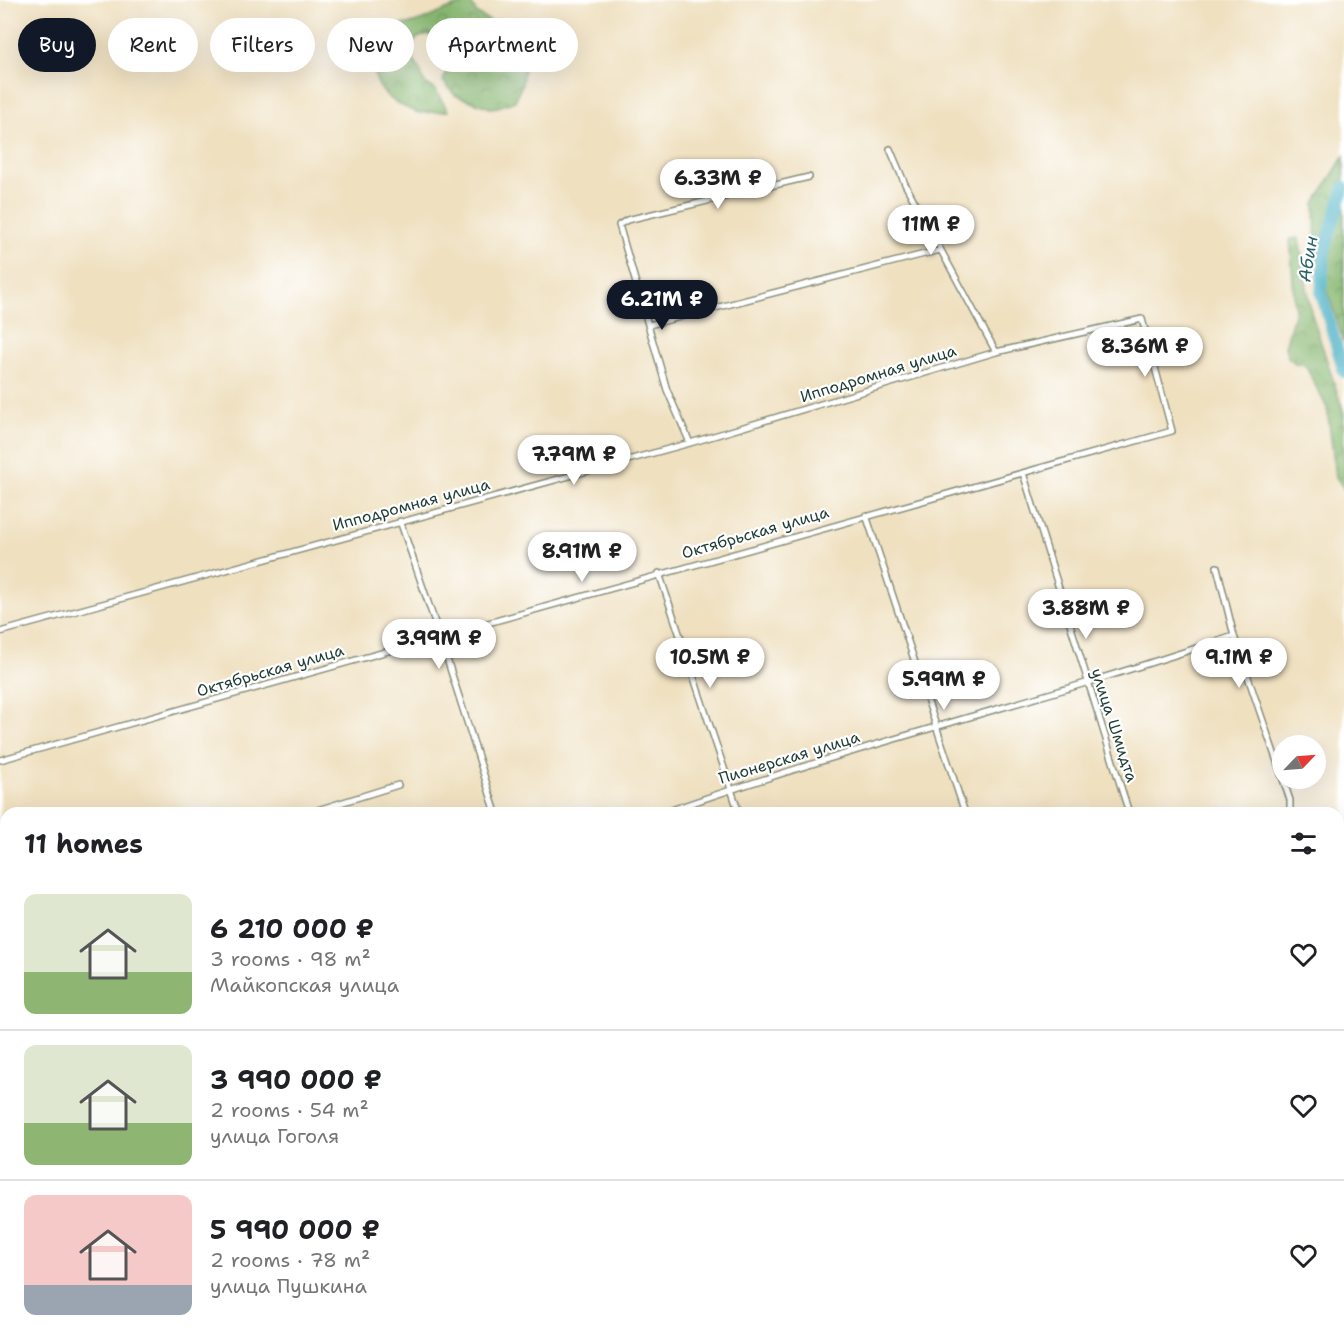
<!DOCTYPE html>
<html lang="en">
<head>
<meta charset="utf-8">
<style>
  :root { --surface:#fff; --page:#f2f2f2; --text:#202124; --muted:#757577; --line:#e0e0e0; --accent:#111827 }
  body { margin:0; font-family:"Shantell Sans",sans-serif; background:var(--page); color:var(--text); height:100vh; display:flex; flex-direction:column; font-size:22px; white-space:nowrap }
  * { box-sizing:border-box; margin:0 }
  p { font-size:20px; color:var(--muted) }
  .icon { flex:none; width:33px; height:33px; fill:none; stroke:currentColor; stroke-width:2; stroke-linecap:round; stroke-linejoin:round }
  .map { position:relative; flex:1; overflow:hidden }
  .sheet { position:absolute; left:0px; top:807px; width:1344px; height:534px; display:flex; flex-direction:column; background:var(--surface); border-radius:18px 18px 0 0; box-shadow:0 6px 24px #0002 }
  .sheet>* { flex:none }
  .hud { position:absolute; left:18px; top:18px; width:600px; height:54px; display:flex; gap:12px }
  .needle { width:39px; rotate:65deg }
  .tools { position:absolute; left:1272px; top:735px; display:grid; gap:12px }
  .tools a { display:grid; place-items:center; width:54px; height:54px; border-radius:50%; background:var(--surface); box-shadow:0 6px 24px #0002; font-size:30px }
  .price { position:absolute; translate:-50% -51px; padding:0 14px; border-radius:21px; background:#fff; color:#222; font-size:20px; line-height:39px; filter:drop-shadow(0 2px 3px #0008) }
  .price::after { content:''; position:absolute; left:50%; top:36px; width:18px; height:14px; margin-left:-9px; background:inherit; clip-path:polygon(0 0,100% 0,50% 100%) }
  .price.on { background:var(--accent); color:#fff }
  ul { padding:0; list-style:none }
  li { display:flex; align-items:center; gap:18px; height:150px; padding:0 24px }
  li+li { border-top:2px solid var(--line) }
  li span { display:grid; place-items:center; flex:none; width:168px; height:120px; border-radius:12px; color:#555 }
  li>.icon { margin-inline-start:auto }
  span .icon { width:72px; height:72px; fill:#fffc; stroke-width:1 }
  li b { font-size:26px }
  h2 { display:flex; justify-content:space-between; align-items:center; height:72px; padding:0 24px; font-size:26px }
  .chip { padding:0 21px; border-radius:27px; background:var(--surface); box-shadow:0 6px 24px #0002; font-size:21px; line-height:54px }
  .chip.on { background:var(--accent); color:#fff }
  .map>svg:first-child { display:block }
  .forest { fill:url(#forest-crowns); stroke:#547a53; stroke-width:1.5 }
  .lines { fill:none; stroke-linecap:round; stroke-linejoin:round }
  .river { stroke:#44aec2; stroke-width:12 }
  .minor-casing { stroke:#878e7a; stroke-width:8 }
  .minor { stroke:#fff; stroke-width:5 }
  .labels { text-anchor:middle; stroke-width:4.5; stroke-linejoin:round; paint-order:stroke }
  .street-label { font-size:16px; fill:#1f3d34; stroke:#fff }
  .water-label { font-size:18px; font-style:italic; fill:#2c6566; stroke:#fff }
</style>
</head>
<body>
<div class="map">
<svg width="1344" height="1341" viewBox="0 0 1344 1341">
  <defs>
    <pattern id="forest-crowns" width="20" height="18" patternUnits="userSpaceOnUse" patternTransform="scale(1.5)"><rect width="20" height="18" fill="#89b872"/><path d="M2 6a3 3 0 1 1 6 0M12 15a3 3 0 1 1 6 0" fill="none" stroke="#6f975e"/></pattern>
  </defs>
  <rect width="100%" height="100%" fill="#fff"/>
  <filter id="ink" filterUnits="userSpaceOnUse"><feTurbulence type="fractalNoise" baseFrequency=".0167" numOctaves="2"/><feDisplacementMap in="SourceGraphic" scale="12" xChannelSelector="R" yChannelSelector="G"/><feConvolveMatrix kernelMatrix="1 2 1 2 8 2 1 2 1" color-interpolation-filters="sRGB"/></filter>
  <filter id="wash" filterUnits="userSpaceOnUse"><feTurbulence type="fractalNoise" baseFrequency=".008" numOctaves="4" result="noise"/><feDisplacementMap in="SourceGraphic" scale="24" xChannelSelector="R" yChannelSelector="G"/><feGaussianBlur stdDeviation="1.35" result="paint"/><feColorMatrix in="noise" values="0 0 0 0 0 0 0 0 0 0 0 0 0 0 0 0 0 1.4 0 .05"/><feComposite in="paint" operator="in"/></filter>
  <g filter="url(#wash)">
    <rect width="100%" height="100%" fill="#efe0c0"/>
    <!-- forest -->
    <path class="forest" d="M471,2L477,14L490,21L504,25L520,42L525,60L522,84L515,101L498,107L490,108L455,95L443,81L448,67L429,34L417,38L410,49V54L420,70L424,82L436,90L448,111L420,113L416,112C400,106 382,97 376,79C374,73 374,68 369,62C360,51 346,54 350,33C375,22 390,28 414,23C433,18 449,6 471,2Z
      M1344,156V343L1316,255L1315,203Z
      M1299,238L1311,312L1344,413V489L1336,477L1327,408L1305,365L1295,363L1288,357L1285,347L1295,310L1290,239Z"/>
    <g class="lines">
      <!-- river -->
      <path class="river" d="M1344,187L1325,250L1321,293L1344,372"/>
    </g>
  </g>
  <g filter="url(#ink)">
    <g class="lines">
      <!-- minor casing -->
      <g class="minor-casing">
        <path id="minor" d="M890,149L905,184L996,352
          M649,325L940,250
          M690,443L667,390L619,225L627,220L809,177
          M1023,473L1129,813
          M866,515L965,813
          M400,521L440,637L496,813
          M1217,567L1234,636L1290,800V809L1286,813
          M659,573L739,813
          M0,632L690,443L996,352L1142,319L1172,431L0,760
          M308,813L398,785
          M663,813C802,764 944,725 1086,683C1135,668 1184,652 1234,636
          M0,900L6,898
          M1338,1037L1344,1045
          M0,1040L6,1041
          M1338,1129L1344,1126
          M1338,1276L1344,1274
          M172,1335L174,1341
          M669,1335L671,1341
          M906,1335L908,1341
          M375,1341L390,1335
          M1088,1341L1120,1335"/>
      </g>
      <!-- minor -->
      <use href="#minor" class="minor"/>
    </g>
  </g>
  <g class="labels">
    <!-- street labels -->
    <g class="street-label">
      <text transform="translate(878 373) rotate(-17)" y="6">Ипподромная улица</text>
      <text transform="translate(411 504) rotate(-15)" y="6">Ипподромная улица</text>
      <text transform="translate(755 532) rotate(-16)" y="6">Октябрьская улица</text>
      <text transform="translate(270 670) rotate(-16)" y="6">Октябрьская улица</text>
      <text transform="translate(1115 725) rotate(72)" y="6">улица Шмидта</text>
      <text transform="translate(789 757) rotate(-17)" y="6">Пионерская улица</text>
    </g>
    <!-- water labels -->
    <g class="water-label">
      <text transform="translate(1308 259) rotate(-81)" y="6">Абин</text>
    </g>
  </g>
</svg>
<div class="tools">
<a><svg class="needle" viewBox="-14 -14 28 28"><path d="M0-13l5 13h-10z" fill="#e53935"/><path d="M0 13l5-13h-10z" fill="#757577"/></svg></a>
</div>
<b class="price" style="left:718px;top:210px">6.33M ₽</b>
<b class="price" style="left:931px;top:256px">11M ₽</b>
<b class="price on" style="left:662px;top:331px">6.21M ₽</b>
<b class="price" style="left:1145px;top:378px">8.36M ₽</b>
<b class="price" style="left:574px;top:486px">7.79M ₽</b>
<b class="price" style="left:582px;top:583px">8.91M ₽</b>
<b class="price" style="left:1086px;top:640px">3.88M ₽</b>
<b class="price" style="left:439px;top:670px">3.99M ₽</b>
<b class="price" style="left:710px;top:689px">10.5M ₽</b>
<b class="price" style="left:1239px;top:689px">9.1M ₽</b>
<b class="price" style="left:944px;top:711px">5.99M ₽</b>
<div class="hud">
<a class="chip on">Buy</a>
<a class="chip">Rent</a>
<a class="chip">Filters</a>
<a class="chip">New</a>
<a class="chip">Apartment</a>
</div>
<section class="sheet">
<h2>11 homes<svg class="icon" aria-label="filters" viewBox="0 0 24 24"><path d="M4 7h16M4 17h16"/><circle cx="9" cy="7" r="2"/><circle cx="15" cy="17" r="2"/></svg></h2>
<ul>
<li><span style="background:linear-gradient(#dfe7d0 65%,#8fb573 0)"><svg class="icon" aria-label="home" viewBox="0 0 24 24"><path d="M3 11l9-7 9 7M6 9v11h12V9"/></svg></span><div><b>6 210 000 ₽</b><p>3 rooms · 98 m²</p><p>Майкопская улица</p></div><svg class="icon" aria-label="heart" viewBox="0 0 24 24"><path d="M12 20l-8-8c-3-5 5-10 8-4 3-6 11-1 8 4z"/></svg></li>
<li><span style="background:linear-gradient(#dfe7d0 65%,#8fb573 0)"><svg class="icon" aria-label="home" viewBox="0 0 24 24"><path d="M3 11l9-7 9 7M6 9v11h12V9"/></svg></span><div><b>3 990 000 ₽</b><p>2 rooms · 54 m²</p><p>улица Гоголя</p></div><svg class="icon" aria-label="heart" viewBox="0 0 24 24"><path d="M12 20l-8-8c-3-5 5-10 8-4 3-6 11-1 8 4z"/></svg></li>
<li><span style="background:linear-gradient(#f6c9c9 75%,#9aa5b1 0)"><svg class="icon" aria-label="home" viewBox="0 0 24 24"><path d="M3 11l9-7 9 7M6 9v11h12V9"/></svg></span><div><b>5 990 000 ₽</b><p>2 rooms · 78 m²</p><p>улица Пушкина</p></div><svg class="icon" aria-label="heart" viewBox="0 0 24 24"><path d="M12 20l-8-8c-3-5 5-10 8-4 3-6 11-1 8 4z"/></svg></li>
</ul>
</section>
</div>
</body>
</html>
